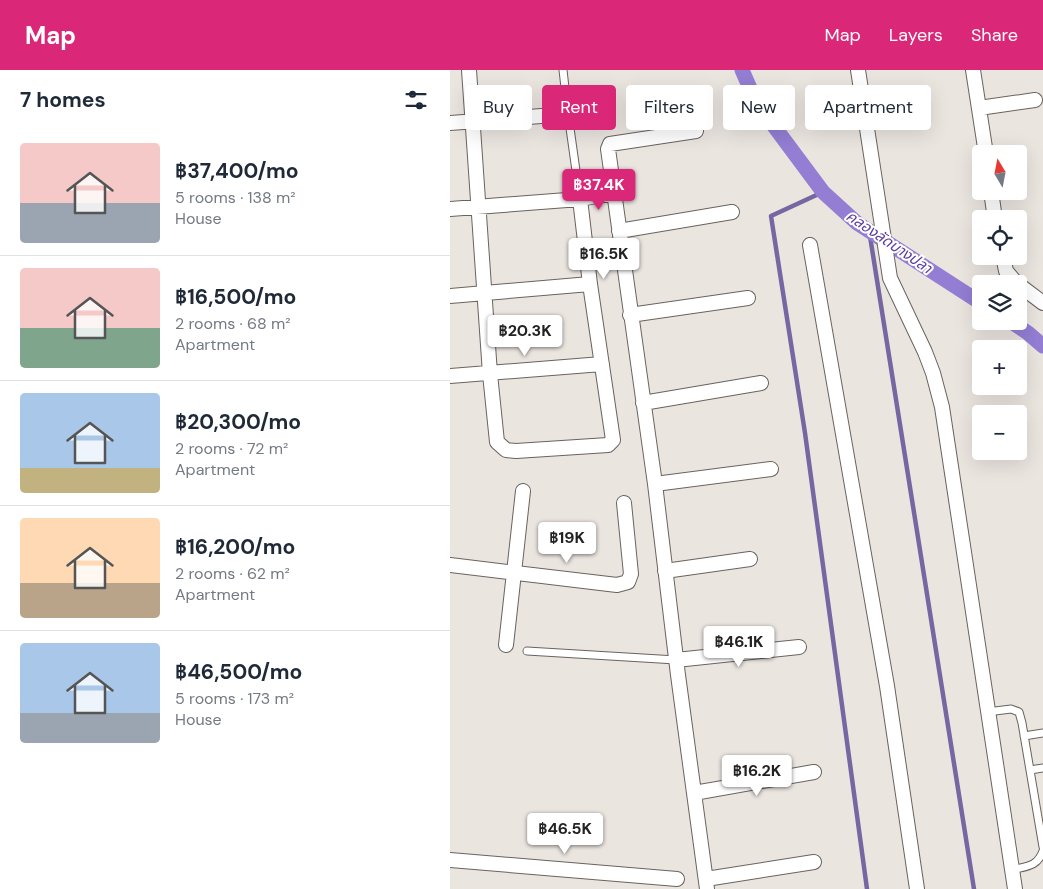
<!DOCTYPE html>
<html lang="en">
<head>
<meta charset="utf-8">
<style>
  :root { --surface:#fff; --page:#f2f2f3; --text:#1f2937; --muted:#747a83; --line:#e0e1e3; --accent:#db2777 }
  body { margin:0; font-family:"DM Sans","Noto Sans Thai",sans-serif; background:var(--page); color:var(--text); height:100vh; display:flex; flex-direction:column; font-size:19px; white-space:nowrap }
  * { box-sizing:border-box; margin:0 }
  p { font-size:16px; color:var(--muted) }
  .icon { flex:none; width:28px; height:28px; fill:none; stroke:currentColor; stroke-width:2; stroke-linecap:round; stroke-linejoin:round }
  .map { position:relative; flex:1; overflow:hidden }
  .side { display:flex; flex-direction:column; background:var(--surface); width:450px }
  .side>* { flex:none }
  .top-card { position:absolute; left:15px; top:15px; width:475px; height:45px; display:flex; gap:10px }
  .needle { width:32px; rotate:350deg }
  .fabs { position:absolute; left:522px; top:75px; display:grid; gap:10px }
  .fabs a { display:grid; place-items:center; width:55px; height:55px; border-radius:5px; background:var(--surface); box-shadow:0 5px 20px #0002; font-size:25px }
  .price { position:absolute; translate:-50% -42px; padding:0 11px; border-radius:5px; background:#fff; color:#222; font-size:16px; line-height:32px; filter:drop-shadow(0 1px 2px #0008) }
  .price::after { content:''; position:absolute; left:50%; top:30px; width:15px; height:11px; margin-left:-8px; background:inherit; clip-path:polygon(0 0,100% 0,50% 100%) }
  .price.active { background:var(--accent); color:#fff }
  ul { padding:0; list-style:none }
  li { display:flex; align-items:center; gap:15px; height:125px; padding:0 20px }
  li+li { border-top:1px solid var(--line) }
  li span { display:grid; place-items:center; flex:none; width:140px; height:100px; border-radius:5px; color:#555 }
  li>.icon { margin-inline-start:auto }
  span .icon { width:60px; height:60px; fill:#fffc; stroke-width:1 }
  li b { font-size:21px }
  h2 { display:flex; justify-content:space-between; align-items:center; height:60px; padding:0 20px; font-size:21px }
  .chip { padding:0 18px; border-radius:5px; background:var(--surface); box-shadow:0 5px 20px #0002; font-size:18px; line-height:45px }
  .chip.active { background:var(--accent); color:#fff }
  header { display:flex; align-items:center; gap:30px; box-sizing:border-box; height:70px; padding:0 25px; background:var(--accent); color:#fff }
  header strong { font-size:24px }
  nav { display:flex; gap:28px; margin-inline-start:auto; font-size:18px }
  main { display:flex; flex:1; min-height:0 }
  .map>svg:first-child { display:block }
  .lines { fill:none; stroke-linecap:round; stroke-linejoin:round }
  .stream { stroke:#7667a2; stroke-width:4.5 }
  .canal { stroke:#937ed3; stroke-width:15 }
  .service-casing { stroke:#69635f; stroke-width:9 }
  .minor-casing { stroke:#69635f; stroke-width:16 }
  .service { stroke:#fff; stroke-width:7 }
  .minor { stroke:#fff; stroke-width:14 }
  .labels { text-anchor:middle; stroke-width:4; stroke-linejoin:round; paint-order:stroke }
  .water-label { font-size:15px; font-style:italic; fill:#5c3da1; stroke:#fff }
</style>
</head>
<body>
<header>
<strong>Map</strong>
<nav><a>Map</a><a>Layers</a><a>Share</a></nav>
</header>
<main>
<section class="side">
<h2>7 homes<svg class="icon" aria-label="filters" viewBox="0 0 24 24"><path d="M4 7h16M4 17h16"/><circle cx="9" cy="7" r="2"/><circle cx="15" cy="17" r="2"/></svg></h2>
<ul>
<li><span style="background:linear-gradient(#f6c9c9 60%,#9aa5b1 0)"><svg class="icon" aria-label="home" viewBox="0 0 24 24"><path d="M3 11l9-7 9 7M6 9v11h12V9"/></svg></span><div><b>฿37,400/mo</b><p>5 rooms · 138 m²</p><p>House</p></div></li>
<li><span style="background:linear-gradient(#f6c9c9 60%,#7fa58c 0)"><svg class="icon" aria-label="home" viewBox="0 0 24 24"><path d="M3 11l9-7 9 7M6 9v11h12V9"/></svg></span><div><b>฿16,500/mo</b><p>2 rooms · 68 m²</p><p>Apartment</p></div></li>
<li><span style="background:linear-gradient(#a9c7e8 75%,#c2b280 0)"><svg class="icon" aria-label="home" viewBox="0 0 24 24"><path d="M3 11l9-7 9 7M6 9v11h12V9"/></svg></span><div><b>฿20,300/mo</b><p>2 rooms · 72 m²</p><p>Apartment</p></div></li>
<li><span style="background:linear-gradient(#ffd9b3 65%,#b9a48a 0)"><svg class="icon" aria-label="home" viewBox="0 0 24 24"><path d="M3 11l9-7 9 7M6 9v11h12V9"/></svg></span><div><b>฿16,200/mo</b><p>2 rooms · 62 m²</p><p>Apartment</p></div></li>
<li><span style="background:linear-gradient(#a9c7e8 70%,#9aa5b1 0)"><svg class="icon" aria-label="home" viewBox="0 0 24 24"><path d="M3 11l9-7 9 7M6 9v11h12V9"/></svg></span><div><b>฿46,500/mo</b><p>5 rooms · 173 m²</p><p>House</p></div></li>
</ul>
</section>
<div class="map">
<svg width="593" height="819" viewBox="0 0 593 819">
  <rect width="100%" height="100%" fill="#ebe5e0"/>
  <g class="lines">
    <!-- stream -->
    <path class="stream" d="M373,122L321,146L355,363L417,819
      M419,160L524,819"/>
    <!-- canal -->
    <path class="canal" d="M292,0L306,32L373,122L407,153L531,233
      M560,251L578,263L593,276"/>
    <!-- service casing -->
    <g class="service-casing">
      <path id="service" d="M113,0L118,44L130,129
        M77,581L226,590
        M537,642L561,639L569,642L572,653L593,777
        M574,666L593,663
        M580,700L593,698
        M562,800C577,796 587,797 593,781"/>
    </g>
    <!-- minor casing -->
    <g class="minor-casing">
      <path id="minor" d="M19,0L40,304L47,372L56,380L66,381L158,375L163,370L140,214L130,129
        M408,0L440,208L475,282L483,303L492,337L565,819
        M523,0L536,84
        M529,38L585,30
        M0,53L118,44
        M246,61L160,74L158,79L205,414L228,605L257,819
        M541,121L545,149
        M0,139L130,129L163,123
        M169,161L282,142
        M360,175L437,616L467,819
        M553,186L556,201L567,214
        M569,215L593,233
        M0,226L140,214
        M180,245L298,228
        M0,306L152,294
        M193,333L311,313
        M205,414L321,399
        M0,495L167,515L178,512L181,504L174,433
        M215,501L300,489
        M56,575L73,421
        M226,590L349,577
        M244,723L364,702
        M0,790L227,809
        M256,809L364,792"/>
    </g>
    <!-- service -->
    <use href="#service" class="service"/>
    <!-- minor -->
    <use href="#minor" class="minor"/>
  </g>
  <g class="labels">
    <!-- water labels -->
    <g class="water-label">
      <text transform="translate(439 172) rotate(34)" y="5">คลองลัดบางปลา</text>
    </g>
  </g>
</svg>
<div class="fabs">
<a><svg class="needle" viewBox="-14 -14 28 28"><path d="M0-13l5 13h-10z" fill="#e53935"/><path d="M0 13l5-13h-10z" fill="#747a83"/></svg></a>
<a><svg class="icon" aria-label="locate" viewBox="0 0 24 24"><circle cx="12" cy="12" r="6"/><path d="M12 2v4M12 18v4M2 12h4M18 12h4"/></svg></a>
<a><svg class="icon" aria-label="layers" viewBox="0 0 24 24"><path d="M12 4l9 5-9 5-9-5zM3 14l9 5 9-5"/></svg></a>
<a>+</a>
<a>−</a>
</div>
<b class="price active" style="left:149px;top:141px">฿37.4K</b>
<b class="price" style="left:154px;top:210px">฿16.5K</b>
<b class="price" style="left:75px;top:287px">฿20.3K</b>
<b class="price" style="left:117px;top:494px">฿19K</b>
<b class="price" style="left:289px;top:598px">฿46.1K</b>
<b class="price" style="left:307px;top:727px">฿16.2K</b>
<b class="price" style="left:115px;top:785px">฿46.5K</b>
<div class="top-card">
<a class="chip">Buy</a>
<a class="chip active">Rent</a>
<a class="chip">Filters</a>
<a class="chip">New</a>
<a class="chip">Apartment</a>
</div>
</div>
</main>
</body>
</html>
